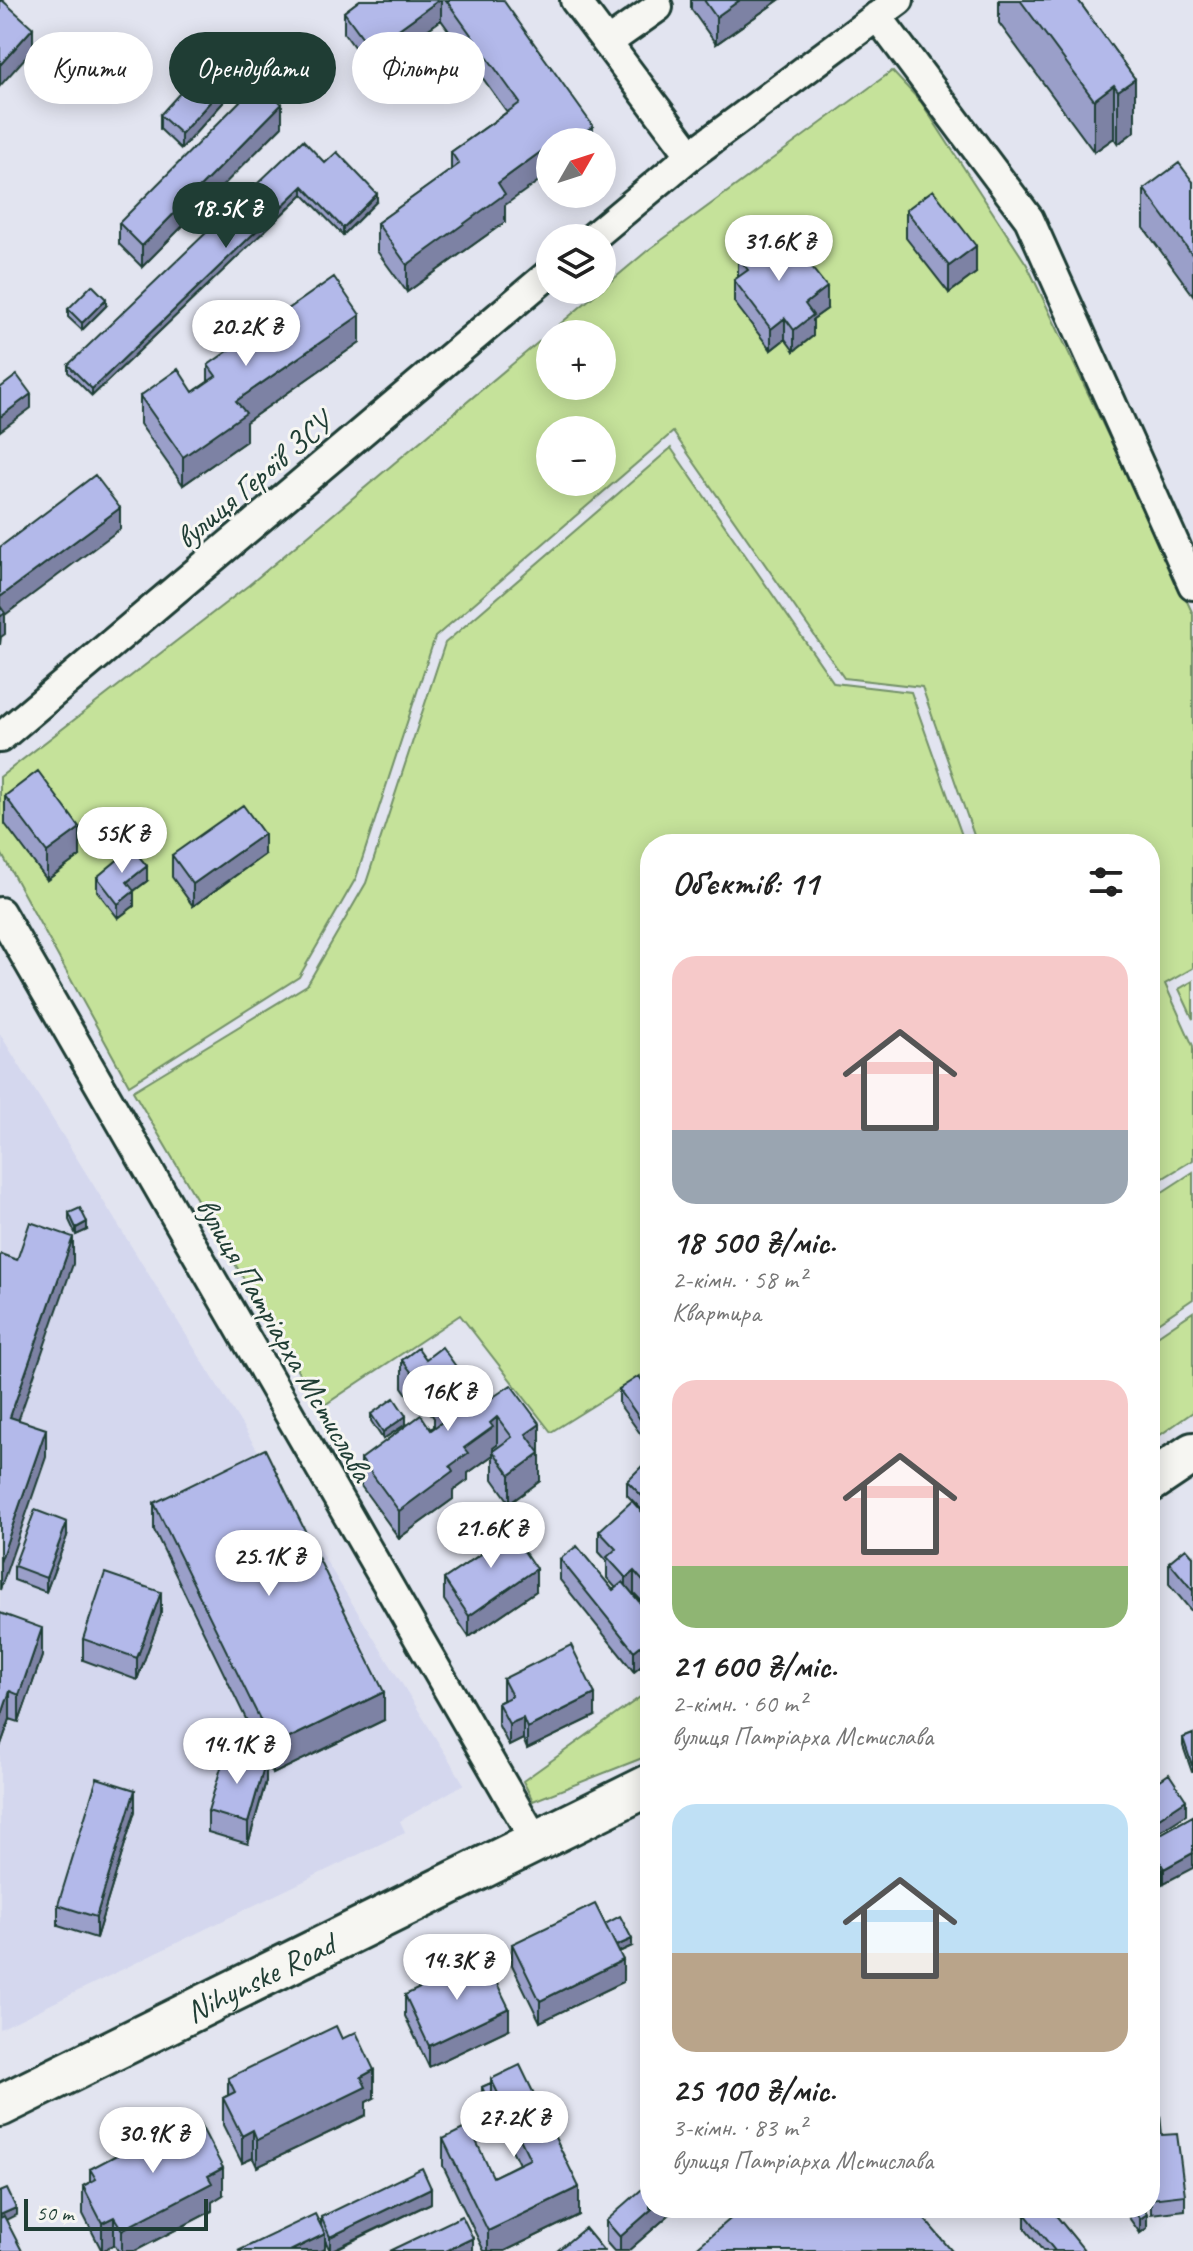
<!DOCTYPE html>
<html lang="uk">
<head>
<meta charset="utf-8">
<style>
  :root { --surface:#fff; --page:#f2f2f2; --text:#222; --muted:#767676; --accent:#1f3d34 }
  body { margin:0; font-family:Caveat,sans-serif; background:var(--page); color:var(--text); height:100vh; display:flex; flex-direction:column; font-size:30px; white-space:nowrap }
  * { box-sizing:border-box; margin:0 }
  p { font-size:26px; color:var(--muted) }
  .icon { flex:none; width:44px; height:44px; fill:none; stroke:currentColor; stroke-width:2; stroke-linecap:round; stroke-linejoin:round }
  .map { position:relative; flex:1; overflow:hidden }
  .details { position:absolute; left:640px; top:834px; width:520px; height:1384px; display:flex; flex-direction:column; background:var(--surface); border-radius:32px; box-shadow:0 4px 20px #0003 }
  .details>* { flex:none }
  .hud { position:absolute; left:24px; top:32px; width:496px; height:72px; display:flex; gap:16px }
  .needle { width:52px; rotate:51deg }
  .controls { position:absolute; left:536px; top:128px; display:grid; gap:16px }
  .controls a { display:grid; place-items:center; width:80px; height:80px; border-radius:50%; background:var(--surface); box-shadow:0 4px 20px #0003; font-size:40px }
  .scale { position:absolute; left:24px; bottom:20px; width:184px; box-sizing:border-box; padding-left:8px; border:4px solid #1f3d34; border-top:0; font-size:22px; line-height:28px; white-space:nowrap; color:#1f3d34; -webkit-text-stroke:6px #f6f6f2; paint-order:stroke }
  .price { position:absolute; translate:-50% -68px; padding:0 18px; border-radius:28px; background:#fff; color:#222; font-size:26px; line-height:52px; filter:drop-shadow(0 2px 4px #0008) }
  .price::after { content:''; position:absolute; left:50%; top:48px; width:24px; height:18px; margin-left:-12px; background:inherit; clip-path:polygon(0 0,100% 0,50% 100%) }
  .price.selected { background:var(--accent); color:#fff }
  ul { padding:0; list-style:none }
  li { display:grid; align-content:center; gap:16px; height:424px; padding:0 32px }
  li span { display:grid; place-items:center; height:248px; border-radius:24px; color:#555 }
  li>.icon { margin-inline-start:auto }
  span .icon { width:144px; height:144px; fill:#fffc; stroke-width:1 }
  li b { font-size:34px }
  h2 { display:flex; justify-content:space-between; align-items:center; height:96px; padding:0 32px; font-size:34px }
  .pill { padding:0 28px; border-radius:36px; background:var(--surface); box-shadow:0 4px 20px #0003; font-size:28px; line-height:72px }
  .pill.selected { background:var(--accent); color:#fff }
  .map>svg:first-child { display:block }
  .built { fill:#d4d7ee }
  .green { fill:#c5e29a; stroke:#729067; stroke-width:2; fill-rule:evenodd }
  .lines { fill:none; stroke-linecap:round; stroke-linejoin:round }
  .minor-casing { stroke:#1f3d34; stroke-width:34 }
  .secondary-casing { stroke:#1f3d34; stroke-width:46 }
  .minor { stroke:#f6f6f2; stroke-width:28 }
  .secondary { stroke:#f6f6f2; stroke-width:40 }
  .wall { fill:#9a9fc9; stroke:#1f3d34; stroke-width:2 }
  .shaded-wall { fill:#7d82a4; stroke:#1f3d34; stroke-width:2 }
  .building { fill:#b3b9ea; stroke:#1f3d34; stroke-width:2 }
  .labels { text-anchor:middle; stroke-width:6; stroke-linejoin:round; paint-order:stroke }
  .street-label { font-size:32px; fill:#1f3d34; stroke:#f6f6f2 }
</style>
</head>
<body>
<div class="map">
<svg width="1193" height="2251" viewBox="0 0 1193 2251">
  <rect width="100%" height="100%" fill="#e2e4f0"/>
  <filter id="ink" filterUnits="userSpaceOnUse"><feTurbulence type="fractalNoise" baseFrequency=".0125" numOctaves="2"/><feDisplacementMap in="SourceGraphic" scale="16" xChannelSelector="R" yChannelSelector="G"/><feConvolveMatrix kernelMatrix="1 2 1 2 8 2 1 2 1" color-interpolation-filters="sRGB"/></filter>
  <g filter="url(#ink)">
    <!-- built -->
    <path class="built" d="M0,1034L464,1784L400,1821L405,1832L0,2029Z"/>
    <!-- green -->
    <path class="green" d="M892,71L921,102L1027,265L1193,614V968L1165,984L1193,1046V1160L1150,1186V844H977L922,687L844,678L673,432L435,637L356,878L299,977L129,1085L0,851V777L249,585L647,251ZM550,334H602V386H550ZM550,430H602V482H550Z
      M671,448L834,683L911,692L965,844H650V1370L551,1432L460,1315L320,1408L133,1091L307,985L366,883L445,643Z
      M1193,981V1019L1179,989Z
      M1193,1172V1299L1150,1328V1200Z
      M1193,1312V1412L1150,1442V1341Z
      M650,1690V1755L533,1801L523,1781Z"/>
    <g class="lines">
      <!-- minor casing -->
      <g class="minor-casing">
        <path id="minor" d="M575,0L691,155
          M877,16L1029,219L1193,585
          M607,43L658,7
          M592,238L691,155L899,0
          M0,738L550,273
          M0,912L536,1842"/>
      </g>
      <!-- secondary casing -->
      <g class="secondary-casing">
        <g id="secondary">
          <path d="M1150,1482L1193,1453"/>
          <path id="s1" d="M0,2106L650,1785"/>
        </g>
      </g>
      <!-- minor -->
      <use href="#minor" class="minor"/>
      <!-- secondary -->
      <use href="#secondary" class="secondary"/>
    </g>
    <!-- wall -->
    <path class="wall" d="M360,0H503L593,142H550L505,205V222L407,292L377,251V223L451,170V152L507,112L441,20L371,70L344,33V12Z
      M691,0H779L716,44L691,9Z
      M999,0H1078L1135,79V131L1118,144L1114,138L1094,152L999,23Z
      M239,85L181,149L160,129V115Z
      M282,126L142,267L119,244V223Z
      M325,163L377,201L343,235L303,194L92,396L68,372V365Z
      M1193,182V295L1144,228V189Z
      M906,210L976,273L949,293L906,238Z
      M738,257L827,309L813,319V336L794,351L785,339L771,350L734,302V280L738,278Z
      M106,306L82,330L68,317V309Z
      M360,342L246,422V441L183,485L140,424V396L193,392L208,382V365Z
      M5,796L80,856L47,880L5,824Z
      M172,855H264L193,906L172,877Z
      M97,877L147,881L134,891V906L118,918L97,891Z
      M69,1213L87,1230L76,1235L69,1220Z
      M426,1359L540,1452V1481L510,1503L493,1479V1455L468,1473V1480L453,1491V1499L399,1538L361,1486V1459L434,1427V1418L419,1396L412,1401L402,1387V1360Z
      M650,1383V1438L647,1433L642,1436L619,1404V1389L646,1386Z
      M371,1414L406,1424L383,1439L371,1421Z
      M650,1467L649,1517L627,1495V1481Z
      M154,1503L384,1720L273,1774L266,1760V1781L248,1844L208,1832V1811L266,1760L154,1530Z
      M650,1521L649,1609L634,1593L633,1594L650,1615V1659L634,1672L560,1580V1559L613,1590L616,1588L607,1578V1561L599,1552V1531Z
      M481,1535L536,1591L469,1637L444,1600V1579L481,1554Z
      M67,1536L46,1592L14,1580V1566Z
      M1193,1556V1613L1169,1584V1562Z
      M0,1613L42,1656L19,1722L10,1719L0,1747Z
      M161,1614L137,1680L83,1660V1639Z
      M503,1679L595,1716L527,1749L523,1739L509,1746L498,1724V1703L503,1700Z
      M1193,1734V1772H1192L1183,1746V1738Z
      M135,1811L96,1938L58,1926V1905Z
      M1193,1816L1164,1883L1162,1879V1884L1150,1891V1840Z
      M605,1924L632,1946L619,1952L623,1982L540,2022L512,1965V1944Z
      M405,1995L509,2029L429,2067L405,2016Z
      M228,2078L374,2098L366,2102V2115L257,2167L253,2158L242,2163L223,2125V2098L228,2095Z
      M491,2079L579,2215L505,2251H484L443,2166V2139L493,2177L519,2164L491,2107L488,2108L482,2095V2087L491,2083Z
      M1150,2117L1162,2135L1185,2195V2210L1151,2214Z
      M90,2169L223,2195L212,2202V2211L135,2251H118L114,2244L102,2251L83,2214V2186L90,2182Z
      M431,2203L332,2251H330L325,2240V2249L321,2226V2217Z
      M650,2208H677L628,2251H614L606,2242V2221Z
      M1122,2208H1143L1147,2228L1140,2233Z
      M1025,2214L1085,2251H1043L1025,2229Z"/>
    <!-- shaded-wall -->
    <path class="shaded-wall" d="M439,0H441V20L371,70V49Z
      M740,0H779L716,44V17Z
      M33,28V49L0,86V65Z
      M239,70V85L181,149V134Z
      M1135,79V131L1118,144V91Z
      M1114,85V138L1094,152V100Z
      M282,104V126L142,267V246Z
      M593,126V142H571Z
      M550,145V173L505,205V222L407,292V265L498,183Z
      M303,186V194L92,396V389Z
      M377,194V201L343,235V228Z
      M976,246V273L949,293V266Z
      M827,287V309L813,319V336L794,351V330L805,304Z
      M106,299V306L82,330V323Z
      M360,315V342L246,422V441L183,485V457L236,401Z
      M785,318V339L771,350V329Z
      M31,394V408L0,431V417Z
      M120,508V529L5,615V634L1,637L0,645V597Z
      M80,828V856L47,880V852Z
      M264,834V855L193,906V884Z
      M147,866V881L127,896V882Z
      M134,891V906L118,918V904Z
      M87,1222V1230L76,1235V1228Z
      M73,1237V1264L10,1444V1417Z
      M419,1369V1396L412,1401V1373Z
      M406,1416V1424L383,1439V1432Z
      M497,1417V1445L493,1448V1455L468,1473V1480L453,1491V1499L399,1538V1511L450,1466L464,1448L490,1423Z
      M647,1419V1433L642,1436V1422Z
      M540,1424V1452L526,1462V1434Z
      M46,1429V1457L0,1590V1562Z
      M540,1453V1481L510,1503V1475Z
      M67,1522V1536L46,1592V1578Z
      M536,1569V1591L469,1637V1616Z
      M634,1571V1593L626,1600V1578Z
      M161,1592V1614L137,1680V1658Z
      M42,1628V1656L19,1722V1695Z
      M650,1638V1659L634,1672V1651Z
      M10,1691V1719L0,1747V1720Z
      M384,1692V1720L273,1774V1746Z
      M595,1694V1716L527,1749V1728Z
      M523,1718V1739L509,1746V1724Z
      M266,1760V1781L248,1844V1823Z
      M135,1790V1811L96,1938V1917Z
      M1186,1800V1815L1150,1838V1824Z
      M1193,1853V1868L1164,1883V1869Z
      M1162,1870V1884L1150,1891V1876Z
      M632,1939V1946L610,1956V1949Z
      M623,1960V1982L540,2022V2001Z
      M509,2008V2029L429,2067V2046Z
      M374,2070V2098L366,2102V2115L257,2167V2140L361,2077Z
      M253,2130V2158L242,2163V2136Z
      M223,2168V2195L212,2202V2211L135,2251H122V2230L208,2176Z
      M579,2187V2215L505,2251H488V2231Z
      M431,2188V2203L330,2251V2237Z
      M16,2208V2215L0,2223V2215Z
      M653,2208H677L628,2251H620V2237Z
      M1147,2214V2228L1140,2233V2219Z
      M114,2217V2244L102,2251V2223Z
      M325,2234V2249L320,2251H290Z
      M473,2238V2251H446Z"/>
    <!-- building -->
    <path class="building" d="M0,0H2L33,28L0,65Z
      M360,0H439L371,49L344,12Z
      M446,0H503L593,126L571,142H550V145L498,183L505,194L407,265L377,223L459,164L451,152L520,103Z
      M704,0H740L716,17Z
      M1020,0H1078L1135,79L1118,91L1114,85L1094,100Z
      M218,51L239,70L181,134L160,115Z
      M259,82L282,104L142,246L119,223Z
      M303,140L325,163L337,152L377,194L343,228L303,186L92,389L68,365Z
      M1179,163L1193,182V256L1144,189Z
      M933,190L976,246L949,266L906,210Z
      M766,235L776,249L789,239L827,287L805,304L813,315L794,330L785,318L771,329L734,280L748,270L738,257Z
      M334,277L360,315L236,401L246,413L183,457L140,396L178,369L193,392L216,376L208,365Z
      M92,285L106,299L82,323L68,309Z
      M17,375L31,394L0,417V388Z
      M95,475L120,508L0,597V547Z
      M0,606L5,613L0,617Z
      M38,771L80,828L47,852L5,796Z
      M243,805L264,834L193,884L172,855Z
      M132,848L147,866L127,882L134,891L118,904L97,877Z
      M80,1208L87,1222L76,1228L69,1213Z
      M30,1222L73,1237L10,1417L46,1429L0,1562V1256L1,1254L17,1260Z
      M442,1347L483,1404L511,1385L540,1424L526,1434L540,1453L510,1475L493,1451L512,1437L497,1417L490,1423L493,1427L464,1448L468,1453L450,1466L453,1471L399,1511L361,1459L421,1415L431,1430L446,1419L434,1402L440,1398L419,1369L412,1373L402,1360L418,1348L426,1359Z
      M639,1376L646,1386L650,1383V1424L647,1419L642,1422L619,1389Z
      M394,1398L406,1416L383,1432L371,1414Z
      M265,1449L384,1692L273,1746L154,1503Z
      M646,1462L650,1467V1502L649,1503L627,1481Z
      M632,1501L650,1521V1524L645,1528L650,1534L649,1588L634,1571L626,1578L607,1557L616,1549L599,1531Z
      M35,1510L67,1522L46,1578L14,1566Z
      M503,1520L536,1569L469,1616L444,1579L490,1548L481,1535Z
      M577,1546L613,1590L623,1582L650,1615V1638L634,1651L560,1559Z
      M1186,1548L1193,1556V1591L1169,1562Z
      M105,1573L161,1592L137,1658L83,1639Z
      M0,1613L42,1628L19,1695L10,1691L0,1720Z
      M571,1645L595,1694L527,1728L523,1718L509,1724L498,1703L512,1696L503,1679Z
      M1193,1734V1765H1192L1183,1738Z
      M227,1748L266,1760L248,1823L208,1811Z
      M1169,1774L1186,1800L1150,1824V1787Z
      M97,1778L135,1790L96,1917L58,1905Z
      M1193,1816V1853L1164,1869L1150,1843V1840Z
      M1150,1847L1162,1870L1150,1876Z
      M595,1904L623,1960L540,2001L512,1944Z
      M620,1916L632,1939L616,1946L605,1924Z
      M484,1957L509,2008L429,2046L405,1995Z
      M336,2026L342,2039L356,2032L374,2070L361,2077L366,2087L257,2140L253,2130L242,2136L223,2098L235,2092L228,2078Z
      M520,2065L579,2187L488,2231L443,2139L469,2126L493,2177L530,2159L491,2079Z
      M491,2083V2099L488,2101L482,2087Z
      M1160,2115L1162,2135L1177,2134L1185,2195L1151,2199L1150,2117Z
      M183,2120L188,2128L199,2122L223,2168L208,2176L212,2183L122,2230L114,2217L102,2223L83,2186L96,2179L90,2169Z
      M422,2168L431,2188L330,2237L321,2217Z
      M650,2182V2208H653L620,2237L606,2221Z
      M7,2189L16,2208L0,2215V2192Z
      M743,2208H915L952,2251H693Z
      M1033,2208H1050L1085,2251H1055L1025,2214Z
      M1132,2208H1143L1147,2214L1140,2219Z
      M315,2214L325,2234L290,2251H238Z
      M4,2216L22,2251H0V2218Z
      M462,2216L473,2238L446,2251H389Z
      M585,2228L604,2251H557Z"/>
  </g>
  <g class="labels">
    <!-- street labels -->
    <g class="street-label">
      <text transform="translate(253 480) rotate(-40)" y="11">вулиця Героїв ЗСУ</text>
      <text transform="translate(285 1339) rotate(60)" y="11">вулиця Патріарха Мстислава</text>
      <text dy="11" stroke="none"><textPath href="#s1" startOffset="290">Nihynske Road</textPath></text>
    </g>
  </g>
</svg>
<div class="controls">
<a><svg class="needle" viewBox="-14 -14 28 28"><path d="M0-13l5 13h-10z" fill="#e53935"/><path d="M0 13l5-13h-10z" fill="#767676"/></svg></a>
<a><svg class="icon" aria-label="layers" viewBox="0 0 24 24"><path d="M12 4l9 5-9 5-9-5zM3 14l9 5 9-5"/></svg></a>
<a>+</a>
<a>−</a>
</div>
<div class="scale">50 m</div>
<b class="price selected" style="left:226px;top:250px">18.5K ₴</b>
<b class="price" style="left:779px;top:283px">31.6K ₴</b>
<b class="price" style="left:246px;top:368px">20.2K ₴</b>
<b class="price" style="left:122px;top:875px">55K ₴</b>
<b class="price" style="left:448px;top:1433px">16K ₴</b>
<b class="price" style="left:491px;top:1570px">21.6K ₴</b>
<b class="price" style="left:269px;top:1598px">25.1K ₴</b>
<b class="price" style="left:237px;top:1786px">14.1K ₴</b>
<b class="price" style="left:457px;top:2002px">14.3K ₴</b>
<b class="price" style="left:514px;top:2159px">27.2K ₴</b>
<b class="price" style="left:153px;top:2175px">30.9K ₴</b>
<div class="hud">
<a class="pill">Купити</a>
<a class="pill selected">Орендувати</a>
<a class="pill">Фільтри</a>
</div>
<section class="details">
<h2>Об’єктів: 11<svg class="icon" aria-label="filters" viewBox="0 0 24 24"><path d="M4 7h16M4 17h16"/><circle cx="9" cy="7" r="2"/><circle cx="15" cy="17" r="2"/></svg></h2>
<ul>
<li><span style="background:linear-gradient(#f6c9c9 70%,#9aa5b1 0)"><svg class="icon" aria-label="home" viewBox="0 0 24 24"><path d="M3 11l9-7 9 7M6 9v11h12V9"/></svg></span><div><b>18 500 ₴/міс.</b><p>2-кімн. · 58 m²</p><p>Квартира</p></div></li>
<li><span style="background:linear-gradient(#f6c9c9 75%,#8fb573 0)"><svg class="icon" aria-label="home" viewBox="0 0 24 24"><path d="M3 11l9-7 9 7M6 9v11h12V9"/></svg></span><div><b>21 600 ₴/міс.</b><p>2-кімн. · 60 m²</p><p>вулиця Патріарха Мстислава</p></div></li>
<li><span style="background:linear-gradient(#bfe0f5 60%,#b9a48a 0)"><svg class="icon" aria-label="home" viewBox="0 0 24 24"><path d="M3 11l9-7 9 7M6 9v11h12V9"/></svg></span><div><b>25 100 ₴/міс.</b><p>3-кімн. · 83 m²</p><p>вулиця Патріарха Мстислава</p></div></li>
</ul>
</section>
</div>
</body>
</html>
